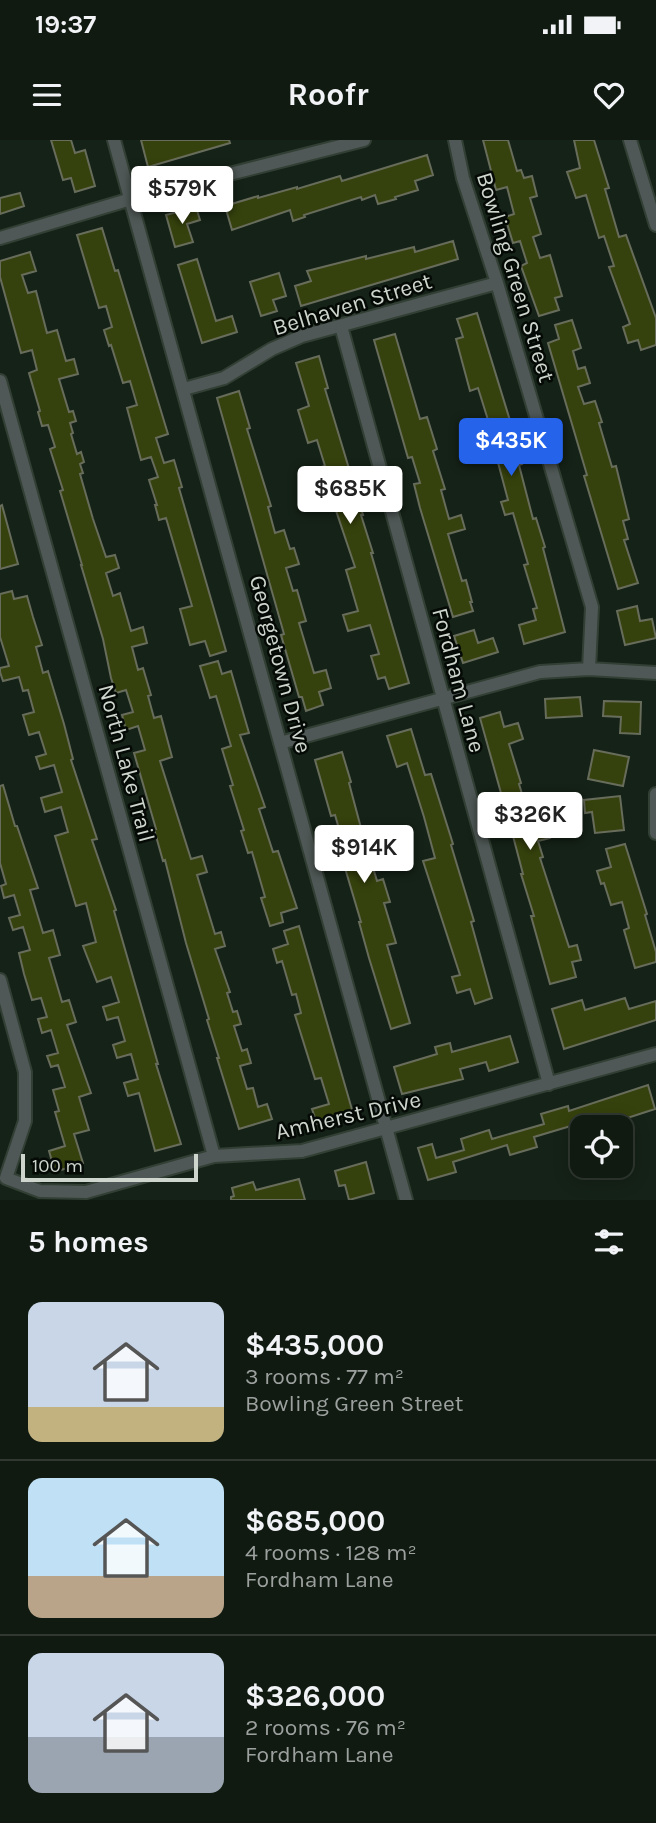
<!DOCTYPE html>
<html lang="en">
<head>
<meta charset="utf-8">
<style>
  :root { --surface:#101a11; --page:#19231a; --text:#f1f3f6; --muted:#9ca19f; --line:#303831; --accent:#2563eb }
  body { margin:0; font-family:Karla,sans-serif; background:var(--page); color:var(--text); height:100vh; display:flex; flex-direction:column; font-size:26px; white-space:nowrap }
  * { box-sizing:border-box; margin:0 }
  p { font-size:23px; color:var(--muted) }
  .icon { flex:none; width:38px; height:38px; fill:none; stroke:currentColor; stroke-width:2; stroke-linecap:round; stroke-linejoin:round }
  .map { position:relative; height:1060px; overflow:hidden }
  .panel { display:flex; flex-direction:column; background:var(--surface); flex:1 }
  .panel>* { flex:none }
  .fabs { position:absolute; left:570px; top:975px; display:grid; gap:14px }
  .fabs a { display:grid; place-items:center; width:63px; height:63px; border-radius:14px; background:var(--surface); box-shadow:0 4px 18px #0003,0 0 0 2px var(--line); font-size:35px }
  .scale { position:absolute; left:21px; bottom:18px; width:177px; box-sizing:border-box; padding-left:7px; border:4px solid #cdd5cd; border-top:0; font-size:19px; line-height:24px; white-space:nowrap; color:#cdd5cd; -webkit-text-stroke:5px #050a06; paint-order:stroke }
  .price { position:absolute; translate:-50% -60px; padding:0 16px; border-radius:7px; background:#fff; color:#222; font-size:23px; line-height:46px; filter:drop-shadow(0 2px 4px #0008) }
  .price::after { content:''; position:absolute; left:50%; top:42px; width:21px; height:16px; margin-left:-10px; background:inherit; clip-path:polygon(0 0,100% 0,50% 100%) }
  .price.current { background:var(--accent); color:#fff }
  ul { padding:0; list-style:none }
  li { display:flex; align-items:center; gap:21px; height:175px; padding:0 28px }
  li+li { border-top:2px solid var(--line) }
  li span { display:grid; place-items:center; flex:none; width:196px; height:140px; border-radius:14px; color:#555 }
  li>.icon { margin-inline-start:auto }
  span .icon { width:84px; height:84px; fill:#fffc; stroke-width:1 }
  li b { font-size:30px }
  h2 { display:flex; justify-content:space-between; align-items:center; height:84px; padding:0 28px; font-size:30px }
  .status { display:flex; justify-content:space-between; align-items:center; height:49px; padding:0 35px; background:var(--surface); direction:ltr }
  .status svg { height:19px; fill:currentColor }
  header { display:flex; justify-content:space-between; align-items:center; height:91px; padding:0 28px; background:var(--surface); font-size:32px; font-weight:700 }
  .map>svg:first-child { display:block }
  .building { fill:#36420d; stroke:#676c5b; stroke-width:2 }
  .lines { fill:none; stroke-linecap:round; stroke-linejoin:round }
  .street-casing { stroke:#323f34; stroke-width:16 }
  .street { stroke:#4f5856; stroke-width:12 }
  .labels { text-anchor:middle; stroke-width:5; stroke-linejoin:round; paint-order:stroke }
  .street-label { font-size:23px; fill:#cdd5cd; stroke:#050a06 }
</style>
</head>
<body>
<div class="status"><b>19:37</b><svg viewBox="0 0 49 12"><path d="M0 12V9h3v3zM5 12V6h3v6zM10 12V3h3v9zM15 12V0h3v12zM26 1h20v11H26zM47 4h2v5h-2z"/></svg></div>
<header><svg class="icon" aria-label="menu" viewBox="0 0 24 24"><path d="M4 6h16M4 12h16M4 18h16"/></svg>Roofr<svg class="icon" aria-label="heart" viewBox="0 0 24 24"><path d="M12 20l-8-8c-3-5 5-10 8-4 3-6 11-1 8 4z"/></svg></header>
<div class="map">
<svg width="656" height="1060" viewBox="0 0 656 1060">
  <rect width="100%" height="100%" fill="#152217"/>
  <!-- building -->
  <path class="building" d="M51,0H71L75,13L85,10L95,46L75,52L71,38L63,40Z
    M141,0H229L230,3L148,27Z
    M483,0H508L517,31L521,30L524,38L532,36L537,56L530,58L541,94L533,97L540,118L550,115L562,156L555,158L559,170L539,176L521,126L527,123L520,101L513,103L505,77L514,74L507,47L496,50Z
    M574,0H594L609,48L605,49L619,97L626,95L656,178V205L641,210L638,200L628,203L623,187L630,184L609,127L614,126L604,96L599,98L586,55L576,58L567,32L580,28Z
    M427,15L433,35L415,41L418,50L395,57L396,59L378,64L375,55L362,60L361,57L304,75L305,77L293,81L290,70L232,90L225,66L258,56V58L297,47V49L340,36L342,41Z
    M20,53L24,66L0,74V58Z
    M196,67L200,80L187,84L193,102L175,107L166,75Z
    M102,88L115,131L118,130L168,294L156,298L164,323L174,320L182,347L179,348L226,511L210,516L205,501L190,505L180,469L192,466L166,378L159,380L155,365H157L149,340L158,337L151,317L141,320L127,268L137,265L130,241L123,243L111,205L109,206L104,190L112,187L106,166L99,168L77,95Z
    M453,101L458,119L301,166L295,146L311,141L307,131L366,116V119L414,107L415,112Z
    M30,112L36,131L22,135L28,153L36,151L47,193L57,190L66,221L74,219L78,234L59,239L69,272L73,271L76,281L70,283L73,293L71,294L77,314L81,312L84,322L80,324L83,333L80,334L93,379L106,417L115,415L119,428L106,433L113,456L120,453L131,491L143,487L147,503L132,507L138,530L143,528L151,555L148,556L154,578L161,576L172,617L160,621L191,719L202,716L207,732L197,735L215,794L221,792L225,806L215,809L230,852L227,853L233,872L237,871L241,884L234,886L242,911L247,909L251,923L240,926L247,949L253,948L258,967L267,964L272,979L239,989L217,918H219L207,880L209,879L186,803L165,720L163,721L154,689H156L134,613L145,610L138,586L126,590L122,575L133,572L126,550L116,553L111,538L103,499L81,425H82L60,351L63,350L50,309L55,307L48,285L42,286L38,272L40,271L29,233L37,230L32,210L21,213L0,137V121Z
    M197,119L216,181L232,176L237,192L202,203L178,125Z
    M279,133L286,156L273,160L277,171L261,176L250,142Z
    M477,173L512,287L522,324L519,325L533,379L536,378L545,407L543,408L565,492L524,504L519,485L536,480L533,469L537,468L524,425L528,424L513,373L505,375L501,362L508,360L496,315L484,318L480,303L494,299L478,248L470,251L456,199L463,197L457,179Z
    M572,180L581,208L573,211L578,229L585,227L590,243L578,247L584,264L595,261L602,282L599,283L612,327L616,326L629,379L623,381L628,399L624,400L638,443L618,449L584,336L587,335L548,203L559,199L555,185Z
    M395,194L420,279L427,277L437,309L433,311L445,349L441,350L449,379L461,375L465,389L448,394L462,441L466,440L472,462H470L473,471L453,477L420,368L414,344L420,343L412,317L408,318L374,200Z
    M319,216L328,248L325,249L363,375H361L373,413H371L409,543L389,549L385,537L378,539L371,516L379,514L370,485L348,491L343,475L358,471L346,430L355,427L326,341L322,342L318,328L325,326L317,300L308,303L298,270L309,266L296,223Z
    M239,251L250,288L247,289L271,366L268,367L275,393L284,390L290,409L294,408L299,424L286,428L293,451L297,450L306,481L299,483L314,533L326,530L331,548L319,552L323,565L306,571L302,557H299L281,495L284,494L217,258Z
    M2,365L18,424L0,429V366Z
    M12,451L14,459L27,456L33,477L42,505L36,507L43,533L48,531L64,584L73,619L71,620L97,699L92,700L116,770L114,771L158,924H156L181,1004L155,1011L139,953L128,956L124,943L138,939L131,914L117,918L113,905L125,901L118,877L107,880L103,867L119,862L111,837L97,842L83,806L96,802L86,763L76,766L55,696L68,692L61,667L45,672L41,658L62,652L54,625L40,629L36,617L46,614L39,592L29,595L23,575L34,572L28,550L23,551L19,537L3,541L0,532V528L9,526L0,497V454Z
    M637,466L640,481L652,479L656,498L625,505L617,471Z
    M474,490L478,503L493,498L498,512L463,523L454,496Z
    M218,521L222,534L231,531L249,593L240,595L265,667L259,669L273,712L278,711L297,768L281,773L283,782L270,786L261,758L265,757L252,712L248,713L241,691L244,690L230,646L233,645L222,609L231,606L216,556L210,558L200,526Z
    M580,557L582,576L546,578L545,559Z
    M604,561L641,562L640,594L620,593L621,577L603,576Z
    M500,572L504,587L518,583L523,599L509,604L521,643L519,644L533,690L547,686L550,698L538,701L543,717L540,718L569,807L577,805L581,820L572,822L576,837L550,844L531,776H534L521,734H523L513,696L480,578Z
    M411,589L425,635L431,634L453,704L451,705L474,781L471,782L492,858L475,864L470,849L457,853L452,837L460,835L423,721L435,718L424,677L407,623L397,627L387,596Z
    M594,610L629,617L623,646L588,639Z
    M342,612L351,642L349,643L361,688L377,741L383,739L390,762L384,763L396,803L387,805L410,883L391,889L369,818L359,782H361L337,701L342,699L335,675L331,676L315,620Z
    M3,645L15,686H17L38,748L30,750L43,793L53,790L60,815L49,818L62,862L69,860L76,882L67,885L91,953L79,957L89,990L74,994L83,1023L55,1032L49,1011L65,1006L55,972L59,971L53,950L65,947L58,925L51,927L47,916L58,913L51,890L42,893L38,879L47,877L41,858L32,860L24,834L19,813L30,810L23,787L13,790L9,778L20,775L14,755L4,758L1,746L6,744L0,723V646Z
    M620,656L624,690L595,693L592,672L585,673L584,660Z
    M625,704L647,774L645,775L656,812V822L635,828L624,790L629,788L622,762L611,765L604,743L601,744L597,731L611,727L606,709Z
    M299,786L353,973L317,984L312,969L329,964L321,938L315,939L295,875L301,873L296,854L292,855L282,821L277,823L273,809L288,804L284,791Z
    M625,858L629,869L656,861V880L564,909L552,869L582,860L585,870Z
    M510,896L518,922L489,931L486,922L460,929L463,939L402,954L394,927L437,914L435,907L450,903L452,912Z
    M648,945L655,969L615,982L616,987H586L584,982L534,997L537,1007L510,1015L507,1005L453,1022L456,1032L428,1040L418,1008L432,1004L436,1018L464,1010L461,999L489,990L492,999L544,984L541,974L568,966L569,971Z
    M366,1022L374,1053L349,1060L345,1045L339,1046L335,1031Z
    M299,1039L305,1060H231V1057L234,1056L232,1048L253,1042L256,1050Z"/>
  <g class="lines">
    <!-- street casing -->
    <g class="street-casing">
      <path id="street" d="M114,0L406,1060
        M455,0L463,38L497,143L592,467L589,529
        M630,0L656,85
        M0,98L131,59L364,0
        M341,186L549,944
        M0,241L214,1016
        M184,249L224,238L272,209L302,196L497,143
        M280,603L540,532L589,529L656,533
        M656,654V693
        M0,840L25,932V981L6,1038L40,1051L86,1052L214,1016L302,1011L656,914"/>
    </g>
    <!-- street -->
    <use href="#street" class="street"/>
  </g>
  <g class="labels">
    <!-- street labels -->
    <g class="street-label">
      <text transform="translate(516 137) rotate(73)" y="8">Bowling Green Street</text>
      <text transform="translate(352 164) rotate(-17)" y="8">Belhaven Street</text>
      <text transform="translate(281 524) rotate(75)" y="8">Georgetown Drive</text>
      <text transform="translate(459 540) rotate(75)" y="8">Fordham Lane</text>
      <text transform="translate(127 623) rotate(75)" y="8">North Lake Trail</text>
      <text transform="translate(348 975) rotate(-13)" y="8">Amherst Drive</text>
    </g>
  </g>
</svg>
<div class="fabs">
<a><svg class="icon" aria-label="locate" viewBox="0 0 24 24"><circle cx="12" cy="12" r="6"/><path d="M12 2v4M12 18v4M2 12h4M18 12h4"/></svg></a>
</div>
<div class="scale">100 m</div>
<b class="price" style="left:182px;top:86px">$579K</b>
<b class="price current" style="left:511px;top:338px">$435K</b>
<b class="price" style="left:350px;top:386px">$685K</b>
<b class="price" style="left:530px;top:712px">$326K</b>
<b class="price" style="left:364px;top:745px">$914K</b>
</div>
<section class="panel">
<h2>5 homes<svg class="icon" aria-label="filters" viewBox="0 0 24 24"><path d="M4 7h16M4 17h16"/><circle cx="9" cy="7" r="2"/><circle cx="15" cy="17" r="2"/></svg></h2>
<ul>
<li><span style="background:linear-gradient(#c9d6e8 75%,#c2b280 0)"><svg class="icon" aria-label="home" viewBox="0 0 24 24"><path d="M3 11l9-7 9 7M6 9v11h12V9"/></svg></span><div><b>$435,000</b><p>3 rooms · 77 m²</p><p>Bowling Green Street</p></div></li>
<li><span style="background:linear-gradient(#bfe0f5 70%,#b9a48a 0)"><svg class="icon" aria-label="home" viewBox="0 0 24 24"><path d="M3 11l9-7 9 7M6 9v11h12V9"/></svg></span><div><b>$685,000</b><p>4 rooms · 128 m²</p><p>Fordham Lane</p></div></li>
<li><span style="background:linear-gradient(#c9d6e8 60%,#9aa5b1 0)"><svg class="icon" aria-label="home" viewBox="0 0 24 24"><path d="M3 11l9-7 9 7M6 9v11h12V9"/></svg></span><div><b>$326,000</b><p>2 rooms · 76 m²</p><p>Fordham Lane</p></div></li>
</ul>
</section>
</body>
</html>
